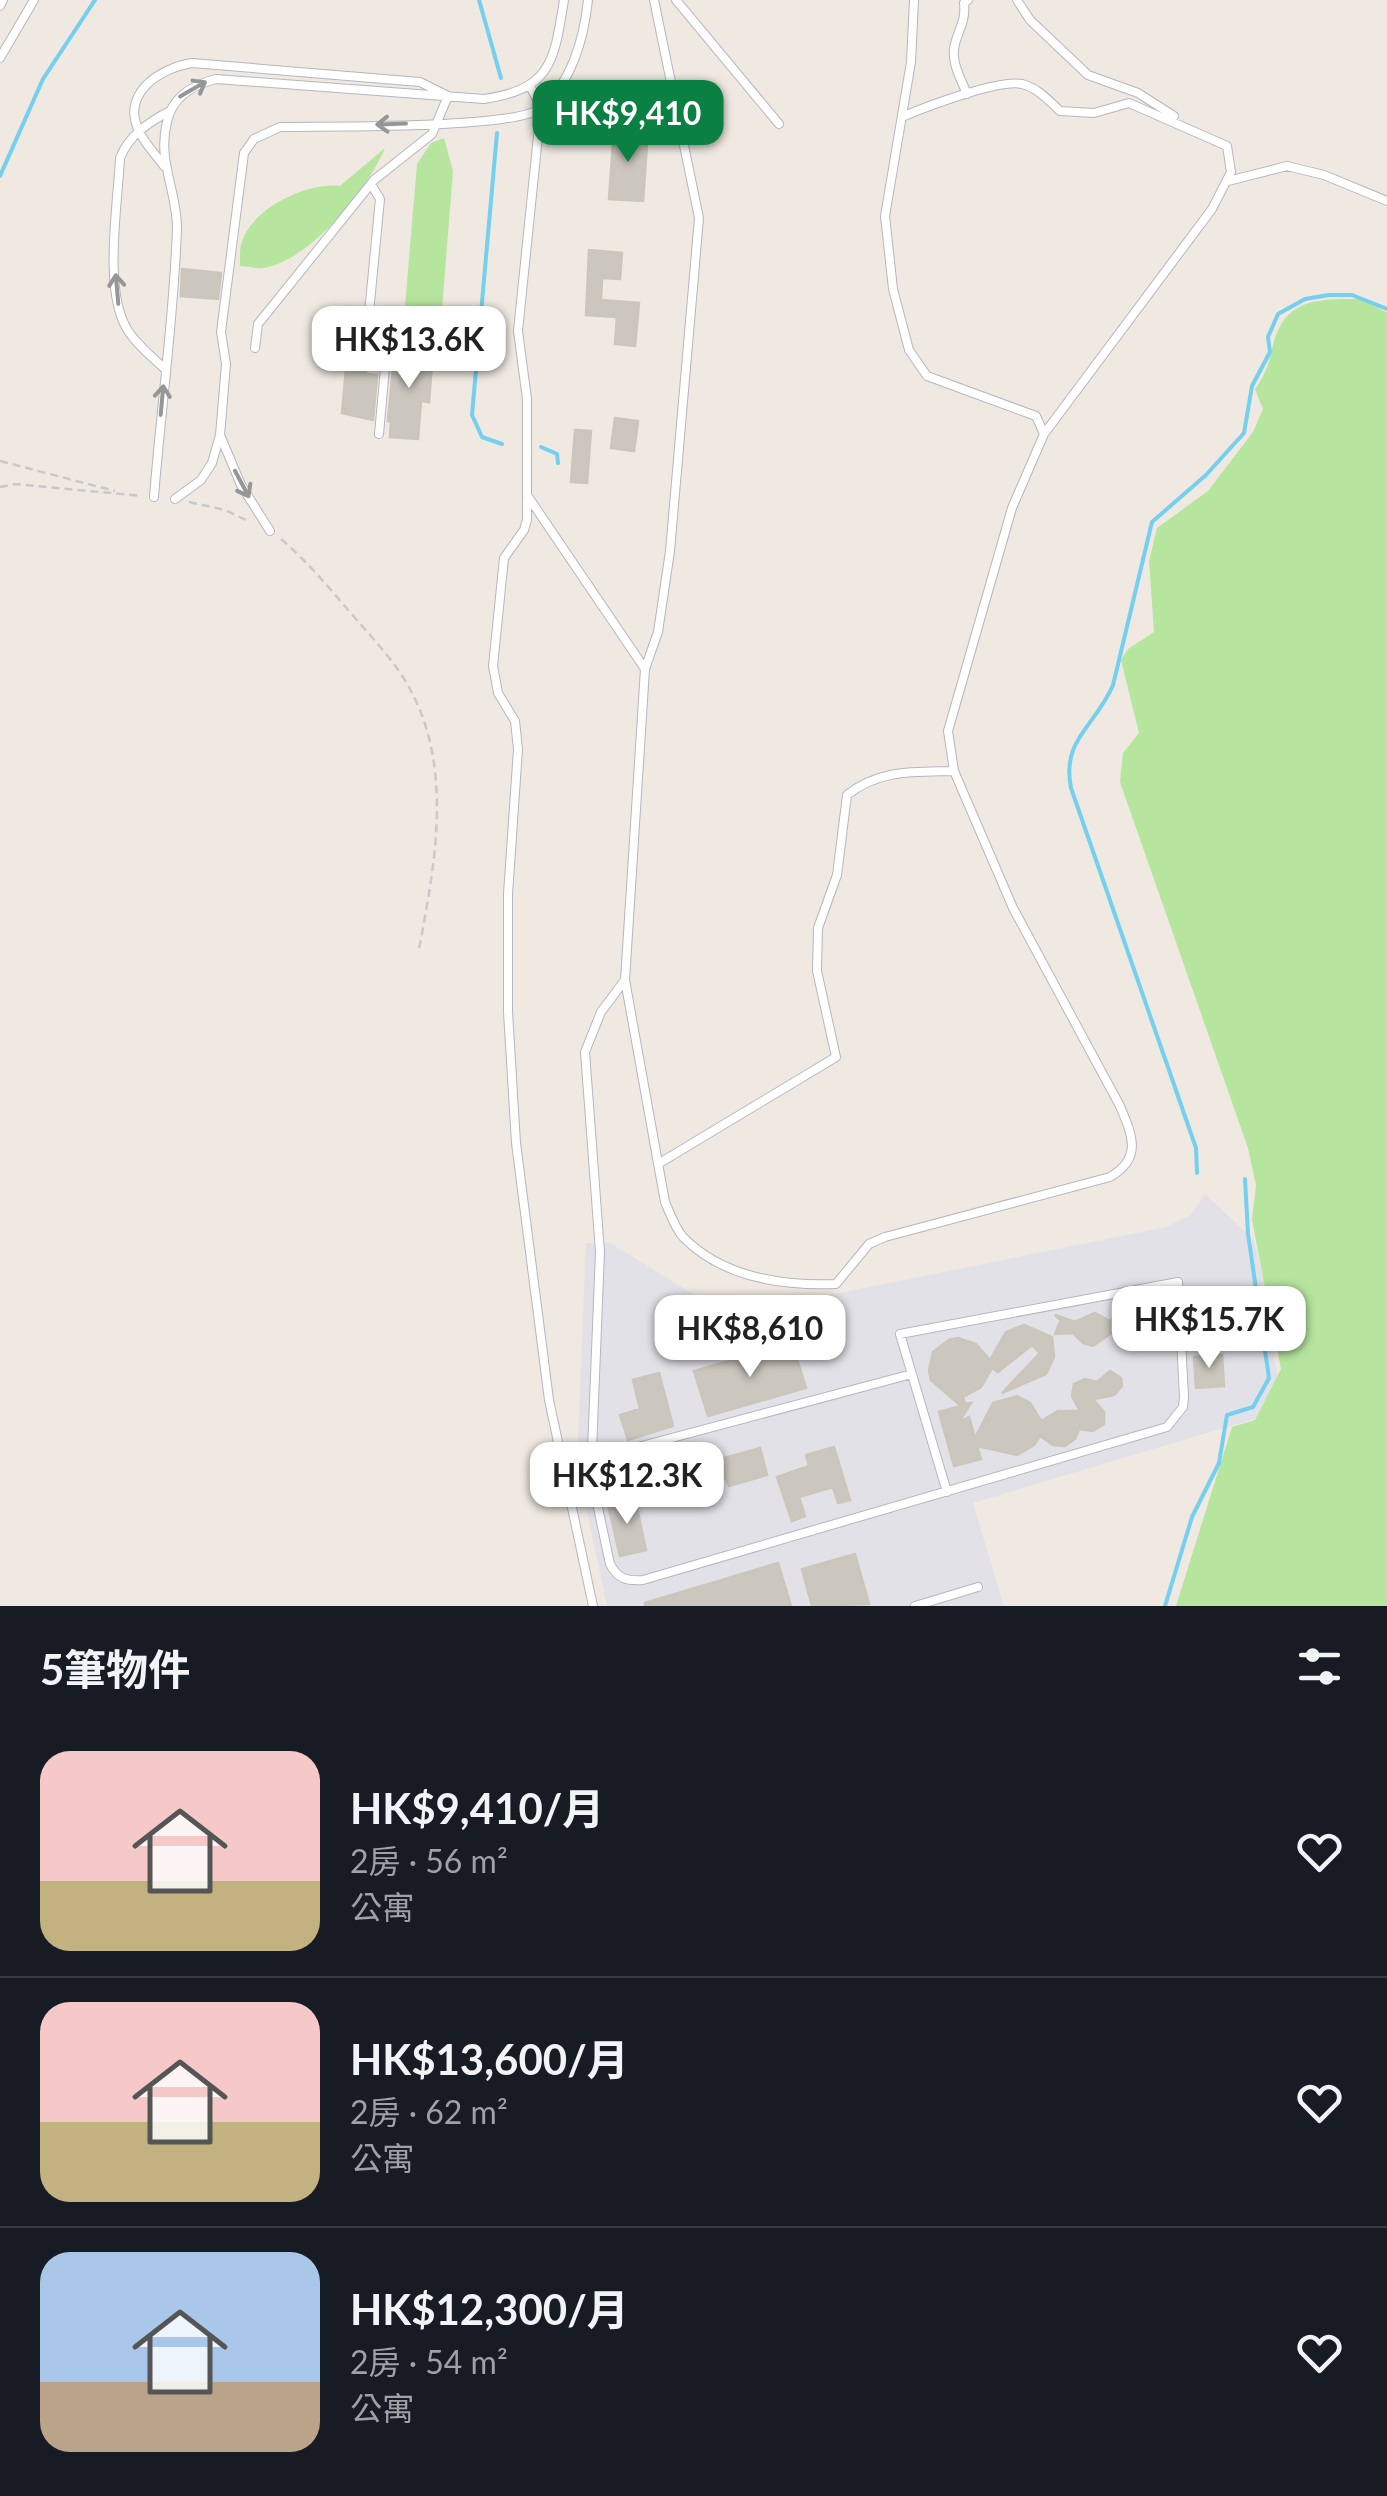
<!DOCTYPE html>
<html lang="zh-TW">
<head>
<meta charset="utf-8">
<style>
  :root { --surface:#171b24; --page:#242831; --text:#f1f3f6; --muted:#9ea1a6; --line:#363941; --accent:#0b8043 }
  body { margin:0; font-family:Lato,"Noto Sans TC",sans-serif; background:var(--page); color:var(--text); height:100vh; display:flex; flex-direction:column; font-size:38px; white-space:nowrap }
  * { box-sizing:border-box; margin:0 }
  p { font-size:32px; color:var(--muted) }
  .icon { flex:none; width:55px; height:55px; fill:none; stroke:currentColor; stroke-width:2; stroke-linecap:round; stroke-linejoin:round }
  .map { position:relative; height:1606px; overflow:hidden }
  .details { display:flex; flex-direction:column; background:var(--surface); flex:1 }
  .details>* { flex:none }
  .price { position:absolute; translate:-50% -85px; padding:0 22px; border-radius:20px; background:#fff; color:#222; font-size:32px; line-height:65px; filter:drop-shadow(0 2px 5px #0008) }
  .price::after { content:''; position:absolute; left:50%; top:60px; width:30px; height:22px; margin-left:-15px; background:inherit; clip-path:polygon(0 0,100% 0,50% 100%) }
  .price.active { background:var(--accent); color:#fff }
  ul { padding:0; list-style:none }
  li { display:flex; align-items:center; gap:30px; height:250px; padding:0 40px }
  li+li { border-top:2px solid var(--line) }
  li span { display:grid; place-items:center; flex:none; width:280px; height:200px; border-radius:30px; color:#555 }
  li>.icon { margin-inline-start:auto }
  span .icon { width:120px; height:120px; fill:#fffc; stroke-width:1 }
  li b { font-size:42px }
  h2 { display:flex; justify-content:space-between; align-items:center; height:120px; padding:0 40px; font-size:42px }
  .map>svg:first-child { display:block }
  .industrial { fill:#e3e1e8 }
  .green { fill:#b6e59e }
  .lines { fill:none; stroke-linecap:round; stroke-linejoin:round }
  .stream { stroke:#75cff0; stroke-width:4 }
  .building { fill:#cbc7bf; stroke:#cbc5ba; stroke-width:2.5 }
  .lane-casing { stroke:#b4b7c1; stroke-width:10 }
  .path { stroke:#c9c9c9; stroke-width:2.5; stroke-dasharray:8 5; stroke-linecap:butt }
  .lane { stroke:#fff; stroke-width:8 }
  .oneway { stroke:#969696 }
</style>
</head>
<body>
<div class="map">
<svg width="1387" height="1606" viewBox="0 0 1387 1606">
  <rect width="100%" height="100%" fill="#efe9e1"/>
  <!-- industrial -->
  <path class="industrial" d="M1205,1194L1253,1239L1274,1317V1359L1283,1397L1280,1411L973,1503L1004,1606H607L577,1465L586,1243H610L695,1295H830L1166,1227L1191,1215Z"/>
  <!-- green -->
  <path class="green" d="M444,138L453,171L441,321L404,318L417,164L431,143Z
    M385,148C368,189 310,261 263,268C256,269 247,266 240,266C240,258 239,249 242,242C252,208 308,182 340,186Z
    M1363,299L1387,313V1606H1176L1232,1427L1255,1420L1281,1369L1252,1220L1256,1185L1248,1148L1120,782L1123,753L1139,733L1121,660L1128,649L1154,632L1149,561L1157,528L1208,491L1253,432L1263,409L1255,389C1266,374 1269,363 1273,345C1285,296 1322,299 1363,299Z"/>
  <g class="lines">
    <!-- stream -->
    <path class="stream" d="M479,0L501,78
      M497,133L472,415L482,437L502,444
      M0,176L43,79L95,0
      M541,447L557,454L558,463
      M1197,1173L1196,1148L1071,788C1061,739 1096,726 1113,685L1152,522L1206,475L1244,433L1252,386L1270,352L1268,337L1278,314L1305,299L1329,295H1352L1387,309
      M1165,1606L1192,1517L1219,1463L1227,1415L1253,1407L1269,1378L1248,1234L1245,1179"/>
  </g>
  <!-- building -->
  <path class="building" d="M614,129L648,131L643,201L609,199Z
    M589,250L622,253L620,279L602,278L601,300L639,303L635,346L615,344L617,317L586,315Z
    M182,269L221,273L218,299L181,296Z
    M395,348L433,351L429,402L421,401L418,439L390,437L391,422L388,421Z
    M347,358L367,360L366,374L377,375L373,420L342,413Z
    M615,418L638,421L634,451L611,448Z
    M575,430L591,431L587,483L571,482Z
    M1132,1306L1141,1311L1146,1321L1143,1332L1134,1339L1113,1332L1093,1346L1083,1343L1073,1333L1055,1334L1061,1320L1055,1315L1075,1322L1095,1313L1110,1321L1122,1308Z
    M1024,1325L1052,1337L1054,1357L1046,1374L1002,1393L1040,1353L1032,1345L998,1372L992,1368L981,1387L963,1397L965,1404L971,1403L959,1422L969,1417L975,1438L993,1403L1017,1396L1030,1403L1041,1421L1058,1411H1080L1072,1396L1074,1384L1085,1379L1097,1382L1110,1371L1121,1378L1122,1386L1114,1395L1093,1399L1104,1412V1424L1093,1431L1079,1429L1075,1439L1065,1446L1053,1445L1040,1436L1034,1445L1017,1455L977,1446L981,1459L954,1466L939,1412L961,1406L931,1380L929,1371L933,1352L949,1340L958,1338L976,1344L990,1360L1006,1332Z
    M792,1343L806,1388L708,1416L694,1371Z
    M1222,1355L1224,1386L1196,1388L1194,1357Z
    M659,1373L673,1426L628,1440L620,1415L640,1409L633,1380Z
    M834,1447L850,1500L838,1503L833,1487L799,1497L805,1516L792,1521L777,1477L809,1466L806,1455Z
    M760,1448L767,1475L729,1486L726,1478L637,1499L631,1472L712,1452L714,1461Z
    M635,1499L646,1550L620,1556L608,1505Z
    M855,1554L869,1604L812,1606L802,1569Z
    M778,1563L791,1606H645V1603Z"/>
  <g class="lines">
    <!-- lane casing -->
    <g class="lane-casing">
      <path id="lane" d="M654,0L699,218L670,551L658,632L645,669L625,980L601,1012L585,1052L600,1252L591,1475L610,1564C618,1579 626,1581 643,1580L1167,1427L1183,1407L1184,1397L1178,1282L900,1334L947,1492
        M676,0L779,124
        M1017,0L1030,20L1088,75L1138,93L1174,116
        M0,6L3,0
        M0,58L34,0
        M530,86L541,107L518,331L527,399V520L524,530L504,558L493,666L498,693L515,721L518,749L508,894V1012L516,1143L549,1400L593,1606
        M967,94C961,79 950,61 955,44C959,28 966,21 964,3L968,0
        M902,117C925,107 999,79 1022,84C1038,88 1048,100 1060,111L1094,113L1129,103L1227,146L1231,172L1212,209L1044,434
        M164,166C156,155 146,145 140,133C119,94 160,68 192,63L420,82L448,96L432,134L374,180L258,324L255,348
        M1228,181L1287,166L1324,175L1387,201
        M371,184L380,199L368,323L370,333L386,357L379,434
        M165,369C152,357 136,344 127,329C103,289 118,204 120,158C129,135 149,122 170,111
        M220,435L241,485L270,531
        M527,495L645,669
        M154,497C161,408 174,317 177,228C177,191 157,160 167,122C172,97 192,85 216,79L484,99C552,89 554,61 564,0
        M175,499L201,480L212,463L220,435L226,364L221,332L244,153L254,139L280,127C325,126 512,129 539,109C571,85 584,39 588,0
        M625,980L665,1202C670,1213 675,1228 683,1237C723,1278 782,1286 836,1284L869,1244L885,1237L1110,1177C1143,1158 1132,1135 1120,1106L1013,908L954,771L948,731L1012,508L1044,434L1036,416L927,376L909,350L893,289L885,216L911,62L914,0
        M658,1164L836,1057L817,971L818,928L837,875L847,795C880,769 914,772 954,771
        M563,1467L912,1374
        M915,1606L978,1587"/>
    </g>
    <!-- path -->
    <path class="path" d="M0,461L115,491
      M0,487L15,484L142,496
      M189,502L225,510L248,521
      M281,539C309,563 331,590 355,618C375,641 397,664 411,691C453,770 435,865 419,949"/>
    <!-- lane -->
    <use href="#lane" class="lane"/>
  </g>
  <!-- one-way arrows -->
  <defs><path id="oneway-shaft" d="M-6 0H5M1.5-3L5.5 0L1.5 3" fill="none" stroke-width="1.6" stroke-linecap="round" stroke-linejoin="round" transform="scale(2.5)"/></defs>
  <g class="oneway">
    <use href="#oneway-shaft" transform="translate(193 89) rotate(-30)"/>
    <use href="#oneway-shaft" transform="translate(391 124) rotate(178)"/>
    <use href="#oneway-shaft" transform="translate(117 289) rotate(-95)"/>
    <use href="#oneway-shaft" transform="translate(162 400) rotate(-85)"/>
    <use href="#oneway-shaft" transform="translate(242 484) rotate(62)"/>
  </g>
</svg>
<b class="price active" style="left:628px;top:165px">HK$9,410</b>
<b class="price" style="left:409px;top:391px">HK$13.6K</b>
<b class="price" style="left:1209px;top:1371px">HK$15.7K</b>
<b class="price" style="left:750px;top:1380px">HK$8,610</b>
<b class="price" style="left:627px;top:1527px">HK$12.3K</b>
</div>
<section class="details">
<h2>5筆物件<svg class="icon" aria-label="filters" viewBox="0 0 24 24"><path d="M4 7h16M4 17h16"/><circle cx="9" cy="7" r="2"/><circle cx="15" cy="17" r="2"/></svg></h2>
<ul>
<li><span style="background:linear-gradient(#f6c9c9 65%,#c2b280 0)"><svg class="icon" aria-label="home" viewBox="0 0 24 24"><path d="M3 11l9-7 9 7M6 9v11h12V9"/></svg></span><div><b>HK$9,410/月</b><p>2房 · 56 m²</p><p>公寓</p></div><svg class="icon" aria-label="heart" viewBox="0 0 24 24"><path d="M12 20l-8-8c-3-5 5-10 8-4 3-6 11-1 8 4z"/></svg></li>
<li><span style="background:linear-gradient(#f6c9c9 60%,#c2b280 0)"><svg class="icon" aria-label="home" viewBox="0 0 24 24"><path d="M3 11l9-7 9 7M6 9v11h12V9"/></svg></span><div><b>HK$13,600/月</b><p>2房 · 62 m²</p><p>公寓</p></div><svg class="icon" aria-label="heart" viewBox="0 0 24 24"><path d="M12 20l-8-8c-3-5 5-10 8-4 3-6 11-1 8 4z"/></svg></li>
<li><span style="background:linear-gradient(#a9c7e8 65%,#b9a48a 0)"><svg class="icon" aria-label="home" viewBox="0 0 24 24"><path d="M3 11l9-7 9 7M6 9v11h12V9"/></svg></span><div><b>HK$12,300/月</b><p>2房 · 54 m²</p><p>公寓</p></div><svg class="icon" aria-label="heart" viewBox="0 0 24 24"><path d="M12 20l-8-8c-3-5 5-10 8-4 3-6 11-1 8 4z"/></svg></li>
</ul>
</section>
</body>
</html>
